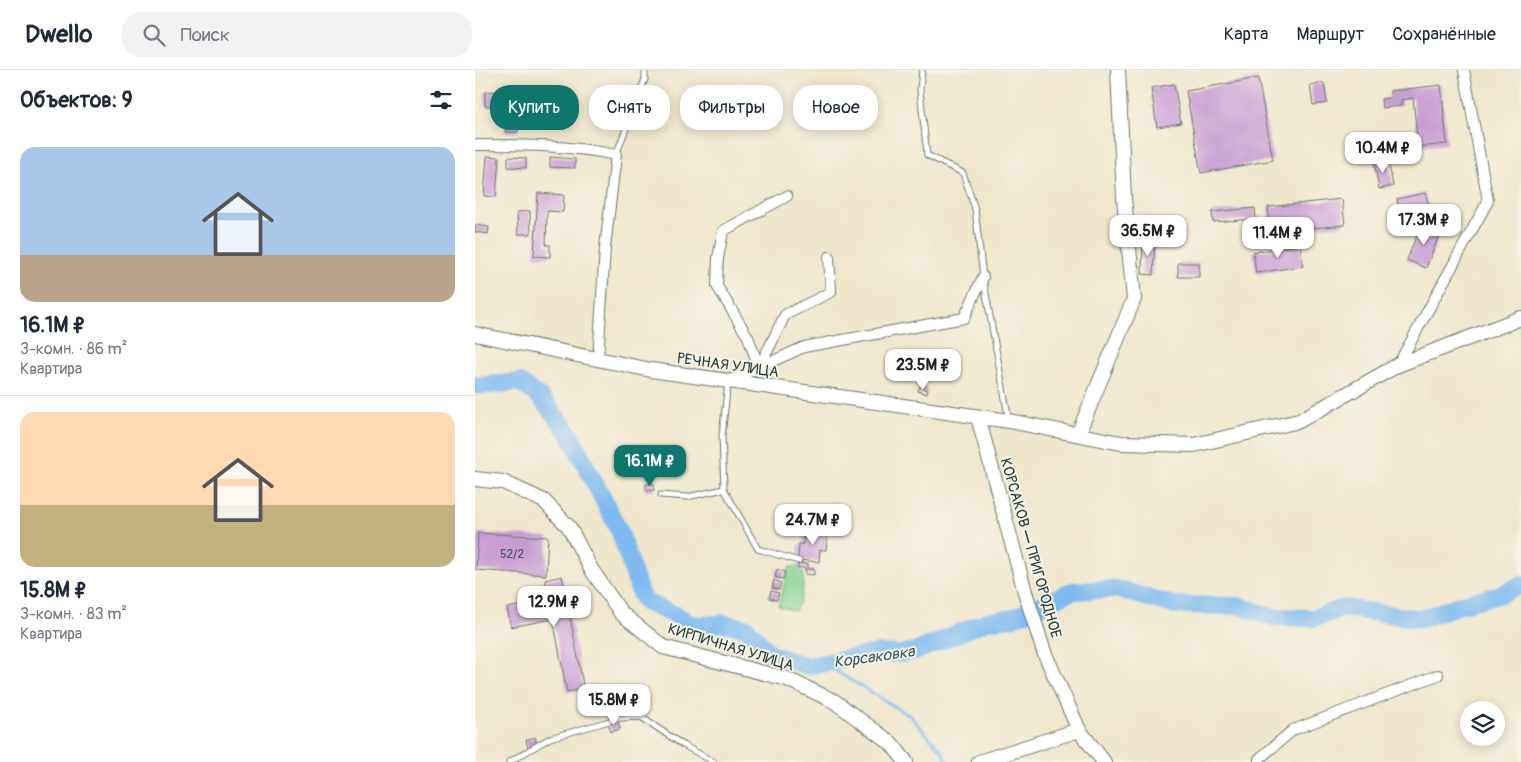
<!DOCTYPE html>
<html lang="ru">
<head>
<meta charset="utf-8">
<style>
  :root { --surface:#fff; --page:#f2f2f3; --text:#1f2937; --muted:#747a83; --line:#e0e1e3; --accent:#0f766e }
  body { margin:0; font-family:Pangolin,sans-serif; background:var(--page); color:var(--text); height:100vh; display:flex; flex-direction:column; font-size:19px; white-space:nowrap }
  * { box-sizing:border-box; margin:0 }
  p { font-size:16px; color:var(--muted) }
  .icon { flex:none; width:28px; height:28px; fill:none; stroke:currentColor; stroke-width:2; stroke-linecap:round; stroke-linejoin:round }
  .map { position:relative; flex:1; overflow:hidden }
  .drawer { display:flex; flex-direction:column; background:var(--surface); width:475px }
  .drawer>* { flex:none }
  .guide { position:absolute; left:15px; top:15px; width:475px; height:45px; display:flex; gap:10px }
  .controls { position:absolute; left:985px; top:631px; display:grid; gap:10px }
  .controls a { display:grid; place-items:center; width:45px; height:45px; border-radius:50%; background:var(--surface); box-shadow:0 2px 12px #0003; font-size:25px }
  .price { position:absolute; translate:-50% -42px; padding:0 11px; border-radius:10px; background:#fff; color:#222; font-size:16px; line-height:32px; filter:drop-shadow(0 1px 2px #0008) }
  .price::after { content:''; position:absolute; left:50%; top:30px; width:15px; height:11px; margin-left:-8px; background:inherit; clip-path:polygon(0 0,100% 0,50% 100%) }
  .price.current { background:var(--accent); color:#fff }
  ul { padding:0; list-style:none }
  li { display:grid; align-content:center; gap:10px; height:265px; padding:0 20px }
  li+li { border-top:1px solid var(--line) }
  li span { display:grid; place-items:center; height:155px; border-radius:15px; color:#555 }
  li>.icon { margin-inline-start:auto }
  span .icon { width:90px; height:90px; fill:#fffc; stroke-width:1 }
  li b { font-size:21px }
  h2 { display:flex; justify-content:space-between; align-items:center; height:60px; padding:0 20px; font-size:21px }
  .chip { padding:0 18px; border-radius:20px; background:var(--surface); box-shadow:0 2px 12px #0003; font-size:18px; line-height:45px }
  .chip.current { background:var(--accent); color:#fff }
  header { display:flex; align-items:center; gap:30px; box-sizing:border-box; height:70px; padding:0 25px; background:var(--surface); border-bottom:1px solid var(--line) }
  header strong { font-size:24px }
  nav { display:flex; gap:28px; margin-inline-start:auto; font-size:18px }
  .search { width:350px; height:45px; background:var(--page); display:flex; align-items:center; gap:12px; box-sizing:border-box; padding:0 18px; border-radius:20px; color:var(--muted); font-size:19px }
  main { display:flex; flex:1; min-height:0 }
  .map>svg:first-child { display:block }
  .green { fill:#88d593; stroke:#548964 }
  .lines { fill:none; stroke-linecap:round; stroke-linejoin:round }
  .stream { stroke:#7ebaf0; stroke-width:3 }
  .river { stroke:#7ebaf0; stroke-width:18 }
  .building { fill:#c89dd4 }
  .lane-casing { stroke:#687869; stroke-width:7 }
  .street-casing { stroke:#687869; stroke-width:12 }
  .secondary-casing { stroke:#687869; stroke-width:16 }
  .lane { stroke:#fff; stroke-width:5 }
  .street { stroke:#fff; stroke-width:10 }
  .secondary { stroke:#fff; stroke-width:14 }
  .labels { text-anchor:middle; stroke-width:4; stroke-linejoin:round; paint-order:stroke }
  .number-label { font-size:12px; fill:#49555c }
  .street-label { font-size:15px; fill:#1f3d34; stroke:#f7f3e8 }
  .water-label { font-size:16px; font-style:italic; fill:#375c63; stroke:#f7f3e8 }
</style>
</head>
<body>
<header>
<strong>Dwello</strong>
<div class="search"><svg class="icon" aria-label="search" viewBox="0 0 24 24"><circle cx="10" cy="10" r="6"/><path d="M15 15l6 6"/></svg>Поиск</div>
<nav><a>Карта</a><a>Маршрут</a><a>Сохранённые</a></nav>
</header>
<main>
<section class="drawer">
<h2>Объектов: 9<svg class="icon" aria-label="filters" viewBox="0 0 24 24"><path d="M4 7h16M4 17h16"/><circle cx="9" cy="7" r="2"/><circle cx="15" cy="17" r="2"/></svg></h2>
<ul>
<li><span style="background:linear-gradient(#a9c7e8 70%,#b9a48a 0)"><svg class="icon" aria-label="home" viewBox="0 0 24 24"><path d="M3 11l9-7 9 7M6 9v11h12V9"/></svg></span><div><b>16.1M ₽</b><p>3-комн. · 86 m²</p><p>Квартира</p></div></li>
<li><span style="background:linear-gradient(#ffd9b3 60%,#c2b280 0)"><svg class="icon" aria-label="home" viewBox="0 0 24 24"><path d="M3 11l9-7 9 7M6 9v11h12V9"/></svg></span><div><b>15.8M ₽</b><p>3-комн. · 83 m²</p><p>Квартира</p></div></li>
</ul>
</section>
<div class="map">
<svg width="1046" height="692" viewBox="0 0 1046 692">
  <rect width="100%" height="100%" fill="#f7f3e8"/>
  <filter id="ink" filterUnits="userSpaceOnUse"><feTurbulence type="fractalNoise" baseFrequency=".02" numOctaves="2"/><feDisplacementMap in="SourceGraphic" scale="10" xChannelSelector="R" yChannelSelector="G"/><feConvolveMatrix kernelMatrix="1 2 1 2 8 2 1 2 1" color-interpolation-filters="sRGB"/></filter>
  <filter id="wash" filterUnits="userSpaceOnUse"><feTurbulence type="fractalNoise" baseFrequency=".0096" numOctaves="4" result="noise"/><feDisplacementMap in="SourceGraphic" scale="20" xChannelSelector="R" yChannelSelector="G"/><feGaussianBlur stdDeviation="1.12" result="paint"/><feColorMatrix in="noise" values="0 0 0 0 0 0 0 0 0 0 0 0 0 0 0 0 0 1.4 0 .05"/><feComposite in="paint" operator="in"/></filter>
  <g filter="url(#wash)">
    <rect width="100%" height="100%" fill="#efe7cc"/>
    <!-- green -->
    <path class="green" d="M314,497H322L328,502C330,516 327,529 320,541L303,536Z"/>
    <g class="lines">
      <!-- stream -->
      <path class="stream" d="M332,596L359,600L435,646L468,682L472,692"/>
      <!-- river -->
      <path class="river" d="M0,316L44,312L65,327L94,363L145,462L165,523L170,532L205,547L214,554L228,555L248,553L272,558L295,584L332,596L402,583L425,584L444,580L512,551L538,548L597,521L641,519L699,535L764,536L799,547L839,548L869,538L946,549L987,534L1023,525L1046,515"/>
    </g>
    <g id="blocks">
      <!-- building -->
      <path class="building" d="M783,8L798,90L726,103L711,21Z
        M849,13L852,33L838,35L835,15Z
        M699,14L706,53L682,57L676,18Z
        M966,15L972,74L943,77L938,28L926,30V36L907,38L906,29L915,28V21Z
        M20,21L21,36H10V22Z
        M79,24L94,25L93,41H78Z
        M55,38L65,39L63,53L54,52Z
        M30,55H43V62H30Z
        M12,86L24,87L21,127L9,126Z
        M33,87L51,88V98L33,97Z
        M75,87L100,89V98L75,97Z
        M913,89L918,116L904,119L899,91Z
        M63,123L89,125L88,142L72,141L71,175H75V187L59,186Z
        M950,123L954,136L925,143L922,129Z
        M867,129L870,155L795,162L793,137Z
        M780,138L781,149L738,152L737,142Z
        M55,141L56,164H43L42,142Z
        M946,154L966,161L951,198L932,190Z
        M1,155L14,157L13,164L0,162Z
        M668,170L680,171L678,205L667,204Z
        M825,175L828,196L781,203L778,182Z
        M703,193H724V207H703Z
        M445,317L453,320L452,324L443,321Z
        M177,384L186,385V393L177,392Z
        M171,414H179V420L171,421Z
        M329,460L353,462L351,480H345L344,492L323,490L324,474H328Z
        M3,463L73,467L71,505L1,500Z
        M323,493L333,494V499H339V505L330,504L331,498H323Z
        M302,499L310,502L308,509L300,507Z
        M87,506L109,619L92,622L78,549L36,557L32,538L74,530L70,510Z
        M299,510L306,513L304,520L297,518Z
        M296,521L304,523L302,530L294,528Z
        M143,651L145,659L136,662L133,654Z
        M60,667L62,675L53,678L51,670Z"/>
    </g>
  </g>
  <g filter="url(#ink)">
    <use href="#blocks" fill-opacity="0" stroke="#687869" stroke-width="1"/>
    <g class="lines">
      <!-- lane casing -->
      <g class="lane-casing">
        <path id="lane" d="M447,0L445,20L452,85L488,103L500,139L508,207L534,351
          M141,85L170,9V0
          M253,312L247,366L249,419L283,479L324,491
          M186,425L212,427L249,419
          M34,692L75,668L145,648L166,647L208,675L239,692"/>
      </g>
      <!-- street casing -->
      <g class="street-casing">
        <path id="street" d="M0,75C47,75 94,75 141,85L130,178L123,290
          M923,295L1013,131L989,0
          M284,298L273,267L242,216L243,188L248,161L312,126
          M284,298L310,245L356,222L354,187
          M254,311L329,277L489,248L508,207
          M784,692V689L818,660L963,605"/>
      </g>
      <!-- secondary casing -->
      <g class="secondary-casing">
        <path id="secondary" d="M0,264L176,300L534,351L646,373L719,375L824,351L923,295L1046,248
          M503,347L550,522L569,582L604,660L629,692
          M603,364L659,229L649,128L643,0
          M0,409L28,412L69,431L94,457L116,499L146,543L188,577L312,609L359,631L416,673L431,692
          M504,692L604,660"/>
      </g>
      <!-- lane -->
      <use href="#lane" class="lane"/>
      <!-- street -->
      <use href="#street" class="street"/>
      <!-- secondary -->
      <use href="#secondary" class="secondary"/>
    </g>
  </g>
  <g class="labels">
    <!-- number labels -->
    <g class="number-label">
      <text x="37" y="488">52/2</text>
    </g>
    <!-- street labels -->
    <g class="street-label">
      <text transform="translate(253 295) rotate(8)" y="5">РЕЧНАЯ УЛИЦА</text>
      <text transform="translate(556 478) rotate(74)" y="5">КОРСАКОВ — ПРИГОРОДНОЕ</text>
      <text transform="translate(256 577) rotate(17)" y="5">КИРПИЧНАЯ УЛИЦА</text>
    </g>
    <!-- water labels -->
    <g class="water-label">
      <text transform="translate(399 586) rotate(-8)" y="6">Корсаковка</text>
    </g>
  </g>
</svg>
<div class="controls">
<a><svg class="icon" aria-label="layers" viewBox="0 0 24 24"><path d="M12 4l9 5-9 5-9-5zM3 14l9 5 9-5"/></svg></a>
</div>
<b class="price" style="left:908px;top:104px">10.4M ₽</b>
<b class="price" style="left:949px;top:176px">17.3M ₽</b>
<b class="price" style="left:673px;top:187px">36.5M ₽</b>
<b class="price" style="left:803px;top:189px">11.4M ₽</b>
<b class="price" style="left:448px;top:321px">23.5M ₽</b>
<b class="price current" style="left:175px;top:417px">16.1M ₽</b>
<b class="price" style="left:338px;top:476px">24.7M ₽</b>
<b class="price" style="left:79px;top:558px">12.9M ₽</b>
<b class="price" style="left:139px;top:656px">15.8M ₽</b>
<div class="guide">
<a class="chip current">Купить</a>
<a class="chip">Снять</a>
<a class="chip">Фильтры</a>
<a class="chip">Новое</a>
</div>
</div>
</main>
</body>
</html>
